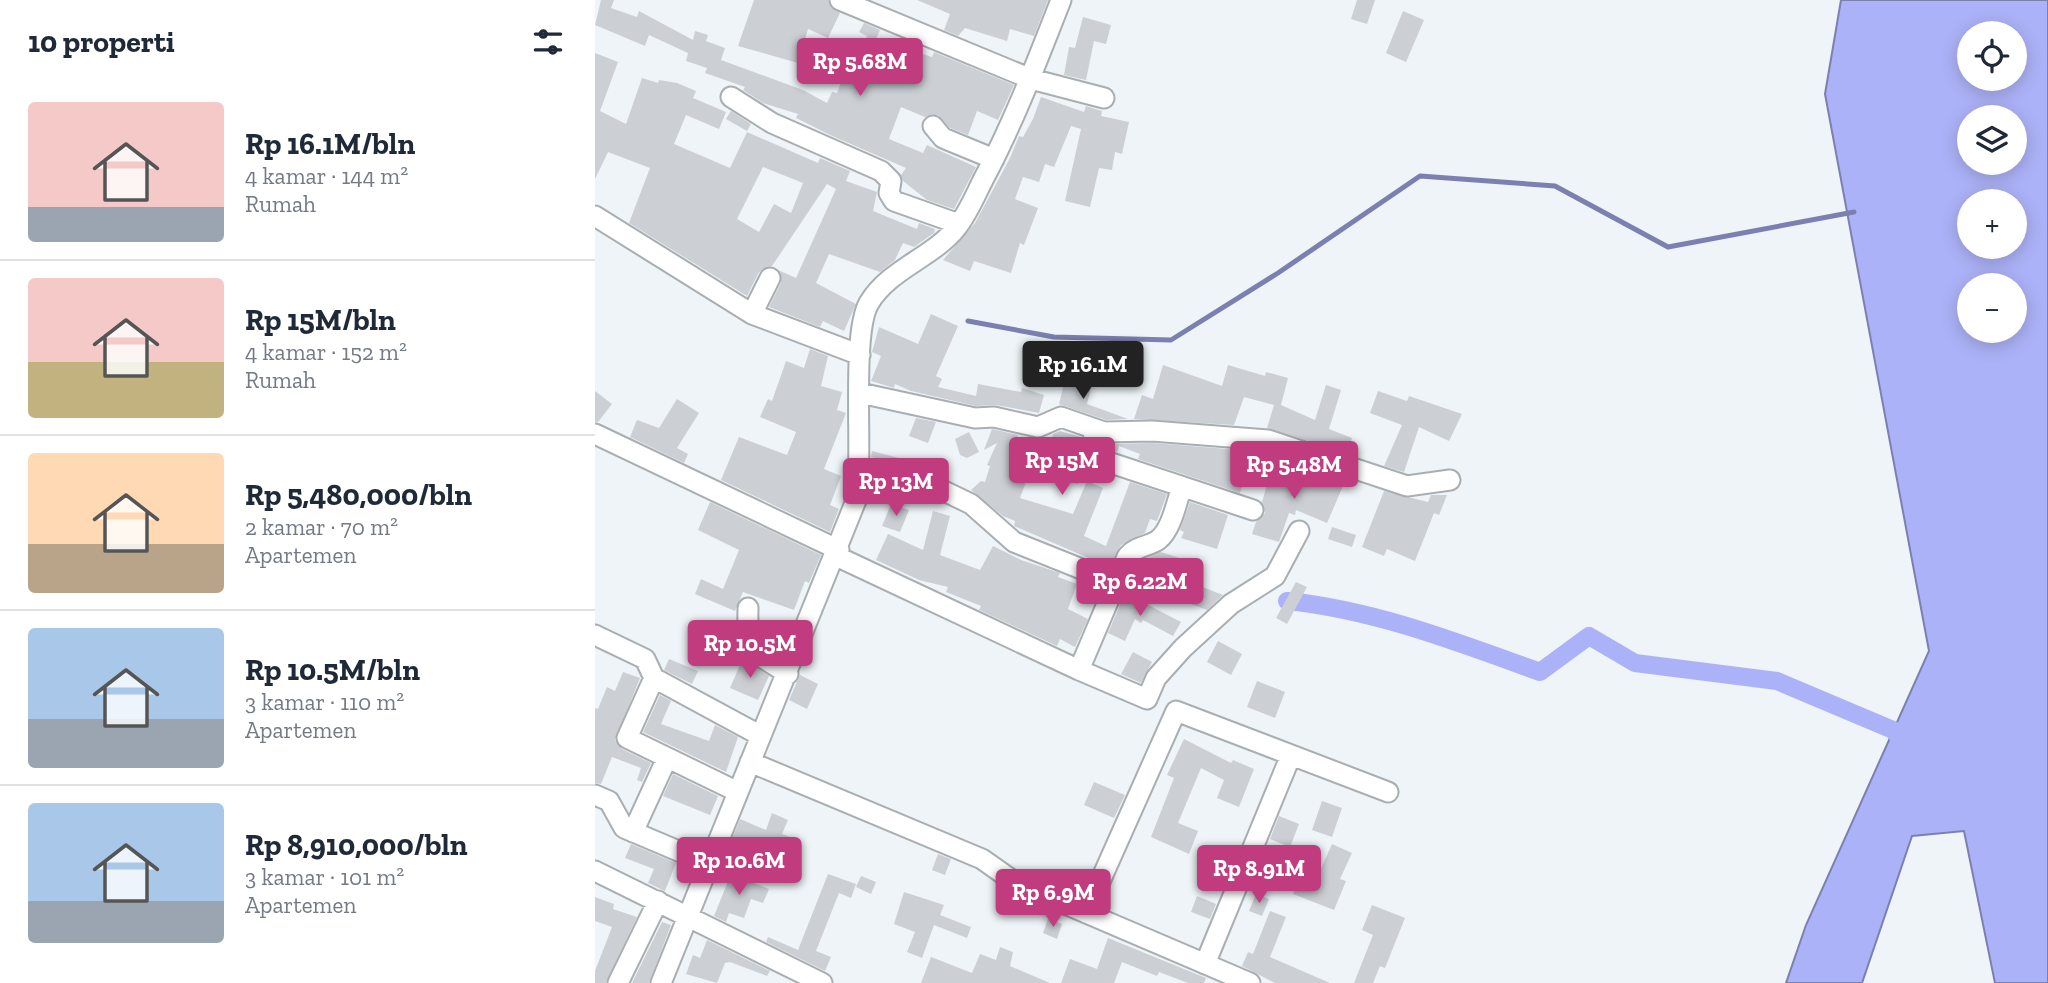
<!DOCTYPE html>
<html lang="id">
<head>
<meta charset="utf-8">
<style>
  :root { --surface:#fff; --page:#f2f2f3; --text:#1f2937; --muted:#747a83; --line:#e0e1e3; --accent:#c13c7e }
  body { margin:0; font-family:"Zilla Slab",serif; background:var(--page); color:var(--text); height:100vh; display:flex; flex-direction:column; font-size:26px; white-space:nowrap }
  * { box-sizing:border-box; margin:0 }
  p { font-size:23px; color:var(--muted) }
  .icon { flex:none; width:38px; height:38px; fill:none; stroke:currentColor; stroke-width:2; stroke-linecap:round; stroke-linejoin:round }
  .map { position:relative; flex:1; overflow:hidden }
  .details { display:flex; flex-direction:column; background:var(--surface); width:595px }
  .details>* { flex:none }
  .fabs { position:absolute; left:1362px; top:21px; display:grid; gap:14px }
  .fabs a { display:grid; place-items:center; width:70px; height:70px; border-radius:50%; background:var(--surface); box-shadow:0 4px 18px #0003; font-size:35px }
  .price { position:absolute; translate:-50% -60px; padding:0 16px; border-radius:7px; background:var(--accent); color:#fff; font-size:23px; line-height:46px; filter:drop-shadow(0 2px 4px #0008) }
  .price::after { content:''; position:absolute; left:50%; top:42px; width:21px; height:16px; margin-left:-10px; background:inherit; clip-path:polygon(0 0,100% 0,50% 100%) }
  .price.current { background:#222; color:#fff }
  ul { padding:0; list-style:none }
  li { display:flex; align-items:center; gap:21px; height:175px; padding:0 28px }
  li+li { border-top:2px solid var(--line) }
  li span { display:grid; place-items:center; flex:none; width:196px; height:140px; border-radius:7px; color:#555 }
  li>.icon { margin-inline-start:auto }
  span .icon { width:84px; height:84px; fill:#fffc; stroke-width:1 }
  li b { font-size:30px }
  h2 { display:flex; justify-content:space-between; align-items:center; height:84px; padding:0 28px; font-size:30px }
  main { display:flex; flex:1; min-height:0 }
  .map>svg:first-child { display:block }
  .water { fill:#acb2f7; stroke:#7b80b1; stroke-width:2; fill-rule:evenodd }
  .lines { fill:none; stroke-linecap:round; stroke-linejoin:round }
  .stream { stroke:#7b80b1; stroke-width:5 }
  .canal { stroke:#acb2f7; stroke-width:18 }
  .building { fill:#ccd0d5; fill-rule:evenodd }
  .minor-casing { stroke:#a9aeb1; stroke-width:23 }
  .minor { stroke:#fff; stroke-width:19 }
</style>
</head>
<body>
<main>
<section class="details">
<h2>10 properti<svg class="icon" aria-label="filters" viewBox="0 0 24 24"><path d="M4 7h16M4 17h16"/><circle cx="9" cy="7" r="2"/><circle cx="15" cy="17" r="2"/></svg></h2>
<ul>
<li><span style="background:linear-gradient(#f6c9c9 75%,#9aa5b1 0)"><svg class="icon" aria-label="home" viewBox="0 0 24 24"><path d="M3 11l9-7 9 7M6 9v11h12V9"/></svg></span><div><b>Rp 16.1M/bln</b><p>4 kamar · 144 m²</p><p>Rumah</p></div></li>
<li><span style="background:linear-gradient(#f6c9c9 60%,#c2b280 0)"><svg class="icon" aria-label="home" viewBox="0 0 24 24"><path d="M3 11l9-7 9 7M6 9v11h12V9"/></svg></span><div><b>Rp 15M/bln</b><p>4 kamar · 152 m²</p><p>Rumah</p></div></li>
<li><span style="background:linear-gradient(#ffd9b3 65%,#b9a48a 0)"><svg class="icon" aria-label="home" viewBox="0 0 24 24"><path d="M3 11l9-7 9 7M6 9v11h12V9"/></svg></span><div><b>Rp 5,480,000/bln</b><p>2 kamar · 70 m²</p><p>Apartemen</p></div></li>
<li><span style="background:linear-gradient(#a9c7e8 65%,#9aa5b1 0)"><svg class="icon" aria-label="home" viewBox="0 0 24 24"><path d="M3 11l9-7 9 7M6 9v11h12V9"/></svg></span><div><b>Rp 10.5M/bln</b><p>3 kamar · 110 m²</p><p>Apartemen</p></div></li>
<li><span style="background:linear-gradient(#a9c7e8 70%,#9aa5b1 0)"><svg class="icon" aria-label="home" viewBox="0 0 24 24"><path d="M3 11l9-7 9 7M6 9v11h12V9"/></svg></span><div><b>Rp 8,910,000/bln</b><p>3 kamar · 101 m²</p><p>Apartemen</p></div></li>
</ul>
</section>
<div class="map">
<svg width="1453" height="983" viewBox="0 0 1453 983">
  <rect width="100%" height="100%" fill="#eef4f7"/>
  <!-- water -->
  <path class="water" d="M1246,0H1453V983H1400L1369,831L1317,836L1267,983H1191L1211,925L1334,651L1230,94ZM1374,33H1419V79H1374ZM1374,117H1419V163H1374ZM1374,201H1419V247H1374ZM1374,285H1419V331H1374Z"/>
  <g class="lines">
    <!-- stream -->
    <path class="stream" d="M373,321L459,337L576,340L683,273L825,176L960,186L1073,247L1259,212"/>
    <!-- canal -->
    <path class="canal" d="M692,601C780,610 862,642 945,672L994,636L1040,663L1182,681L1298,730L1310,744"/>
  </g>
  <!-- building -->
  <path class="building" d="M6,0H19L16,8L42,17L44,11L98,40L100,31L113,35L111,41L130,48L126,60L208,90L232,103L237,92L242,93L249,74L255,77L272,36L264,32L269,23L285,30L281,39L337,57L339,52L419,85L403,120L382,111L373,135L355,128L343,115L330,117L306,107L294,139L328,153L332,145L381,167L359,209L332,200L308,181L306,175L311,168L235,135L201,118L203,114L168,103L148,90L150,87L110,73L112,68L91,61L93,53L54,35L50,46L0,25Z
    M159,0H233L236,8L245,13L233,38L213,29L203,63L143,46Z
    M322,0H453L439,36L415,29L412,41L370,28L363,36L349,30L355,14Z
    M762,0H780L772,24L756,19Z
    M808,11L829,20L811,62L791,53Z
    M488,17L516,25L511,44L499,41L491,80L469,75L474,47L480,48Z
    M0,53L23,62L5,111L31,124L47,78L63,83L64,80L82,83L101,91L98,98L131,112L124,129L91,115L79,144L135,168L152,132L223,163L225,158L255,171L251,181L282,192L278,211L322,229L324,223L340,229L339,233L319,247L308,243L300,260L285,272L234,254L221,283L261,304L249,331L228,321L225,327L174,307L186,283L183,270L201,278L241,189L232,184L177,266L164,272L152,296L34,223L55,168L13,152L0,179ZM168,167L208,183L196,213L179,204L164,232L142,219Z
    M446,97L489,112L491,106L507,111L506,116L534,122L527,154L520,152L517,170L504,168L495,207L470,201L486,129L476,126L459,167L450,164L444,182L428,177L420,199L443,208L429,245L425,243L416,273L379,261L375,271L348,260L380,223L415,158L424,136L428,137L438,119Z
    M136,111L156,124L152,131L131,119Z
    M336,314L363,326L341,376L347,379L343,387L381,396L383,384L426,392L427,388L449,395L444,413L401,405L381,406L316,391L300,384L299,388L276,381L286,356L277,352L284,327L323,344Z
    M215,349L233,356L226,386L247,392L242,410L251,413L229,469L246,476L235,505L244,509L235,532L126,480L144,437L192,455L201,432L165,417L173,399L177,401L191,361L209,368Z
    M568,365L627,386L633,365L670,376L671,372L693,378L686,405L720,420L731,385L746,390L734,429L757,438L752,453L672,428L679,405L649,397L639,425L539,419L547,395L558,399Z
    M470,380L496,387L492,404L533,419L511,420L464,404Z
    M0,391L17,404L3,422H0Z
    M783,391L812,401L814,396L867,414L854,441L824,427L809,472L789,466L807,425L775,413Z
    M82,399L104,413L82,448L93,454L89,463L35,437L42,420L64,428Z
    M321,418L341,422L333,443L314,436Z
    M397,429L423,435L417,451L442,459L446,448L454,452L458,434L465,431L486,437V452L490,464L483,484L435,471L425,498L478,514L492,481L508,488L489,536L511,546L535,482L572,494L562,521L555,519L550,533L526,545L514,567L419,526L420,521L408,516L376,490L386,481L390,482L395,466L392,465L402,443L389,450Z
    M374,432L384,452L372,458L365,455L360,439Z
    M557,443L658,451L645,493L543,459L545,454L524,446L522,452L510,448L511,444Z
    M277,451L319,462L331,466L329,471L276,457Z
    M677,467L748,486L732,523L701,510L700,515L694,513L684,542L657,534L661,522L670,513L667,502Z
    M789,491L833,502L836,495H852L844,515L839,513L820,561L792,549L789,556L767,547Z
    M115,502L226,555L214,583L210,581L199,610L148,592L140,611L100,594L106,579L128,589L144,550L103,530Z
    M595,502L633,515L622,549L586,538L589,532L585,530Z
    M296,504L314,510L305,532L287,526Z
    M338,511L355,516L345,555L385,570L398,546L426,560L465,573L463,577L482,584L473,609L493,619L480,647L465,639L462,646L384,610L386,606L351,592L353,587L324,580L281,560L293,534L328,550Z
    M737,527L761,535L757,547L733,539Z
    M566,552L587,559L582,570L607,581L605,586L628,595L612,610L545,585L541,594L531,591L544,562Z
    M701,582L712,587L692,624L681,618Z
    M530,593L586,622L578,636L548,620L546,623L540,619L530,641L513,633Z
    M623,641L647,654L636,675L612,662Z
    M538,652L557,662L546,683L526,674Z
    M148,658L174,676L163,700L135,688Z
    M74,659L103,671L97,684L69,670Z
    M28,672L45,678L20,740L27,749L56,763L47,782L42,780L46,768L17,757L6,784L0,783V708L3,709L12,687L20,691Z
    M205,675L223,684L212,709L194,700Z
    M662,681L690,692L680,718L652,707Z
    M65,695L76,701L66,724L114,741L120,725L143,737L131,772L48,732Z
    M589,739L636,763L638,760L659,769L644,807L622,798L629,780L606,768L583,823L603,831L594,854L556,837L579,778L572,775Z
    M78,774L123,796L115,815L68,796Z
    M499,782L530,795L519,818L489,805Z
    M727,801L747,808L737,837L717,830Z
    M177,813L193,820L187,834L206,841L197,864L135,844L145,819L171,830Z
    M684,816L704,824L695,847L675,839Z
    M36,844L81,863L70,891L53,883L59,869L30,858Z
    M737,844L757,853L745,879L751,881L739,910L698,894L709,865L725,871Z
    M343,854L356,859L350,875L337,870Z
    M136,874L174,889L168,903L156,899L149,918L134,913L131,922L119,916Z
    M233,874L261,884L256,898L244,893L221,951L236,957L230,971L171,942L173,937L203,950Z
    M266,876L281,882L276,894L261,887Z
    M309,892L349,905L345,915L376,927L372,938L339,925L327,958L312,952L320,932L299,924Z
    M661,894L674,899L667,916L654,911Z
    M602,896L621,904L615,919L596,912Z
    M0,897L19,904L18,909L42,917L11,983H0V971L17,927L0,921Z
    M777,905L810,918L790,968L785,966L778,983H759L778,935L767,930Z
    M675,911L691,917L675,957L735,983H680L647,966L653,952L658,954Z
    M453,919L467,924L462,939L448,933Z
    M67,922L76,925L54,983H37Z
    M513,938L611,978L609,983H593L564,972L562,976L527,962L519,983H466L475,959L502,969Z
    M112,940L175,971L172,976L135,962L130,963L122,983L91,974L98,955L105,958Z
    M405,947L418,952L415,966L455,983H326L336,957L377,973L385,954L401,960Z"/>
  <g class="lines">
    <!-- minor casing -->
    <g class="minor-casing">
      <path id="minor" d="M245,0L436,79L509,98
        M136,97L177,123L286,171L296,181L294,193L299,201L364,224
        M338,126L348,138L399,159
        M0,216L157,314L265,355
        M157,314L175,278
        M265,393L380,418L399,417L443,427L466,417L509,432L557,431L673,440L812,486L855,480
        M499,429L498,452L501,458L658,510
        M0,434L244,550
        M266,468L299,474L345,489L376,504L419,542L519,582
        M241,556L484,670L552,699L561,678L588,648L636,604L680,576L704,531
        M153,608C152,655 155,649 193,674
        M0,635L50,659L59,678
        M484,670L532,557C540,546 553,547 563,540C577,529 581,503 587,487
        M155,762L387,859L421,883L655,983
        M143,792L32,738L59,678L166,736
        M0,795L14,801L29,828L114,864
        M38,832L72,758
        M0,871L227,983
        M491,913L581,711L793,792
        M610,964L696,755
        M23,983L63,901
        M66,983L262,498C268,454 256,333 274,303C294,269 339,257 362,227C373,213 380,196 388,180C419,122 442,61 466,0"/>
    </g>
    <!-- minor -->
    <use href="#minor" class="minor"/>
  </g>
</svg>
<div class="fabs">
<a><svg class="icon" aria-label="locate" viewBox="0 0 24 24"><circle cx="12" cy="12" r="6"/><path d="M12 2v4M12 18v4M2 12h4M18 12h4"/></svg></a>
<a><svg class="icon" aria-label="layers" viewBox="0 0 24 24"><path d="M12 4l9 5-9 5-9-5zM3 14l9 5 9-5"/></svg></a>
<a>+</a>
<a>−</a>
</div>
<b class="price" style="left:265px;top:98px">Rp 5.68M</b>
<b class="price current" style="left:488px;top:401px">Rp 16.1M</b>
<b class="price" style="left:467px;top:497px">Rp 15M</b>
<b class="price" style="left:699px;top:501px">Rp 5.48M</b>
<b class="price" style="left:301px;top:518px">Rp 13M</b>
<b class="price" style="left:545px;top:618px">Rp 6.22M</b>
<b class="price" style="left:155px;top:680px">Rp 10.5M</b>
<b class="price" style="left:144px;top:897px">Rp 10.6M</b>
<b class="price" style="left:664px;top:905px">Rp 8.91M</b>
<b class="price" style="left:458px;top:929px">Rp 6.9M</b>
</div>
</main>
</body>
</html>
